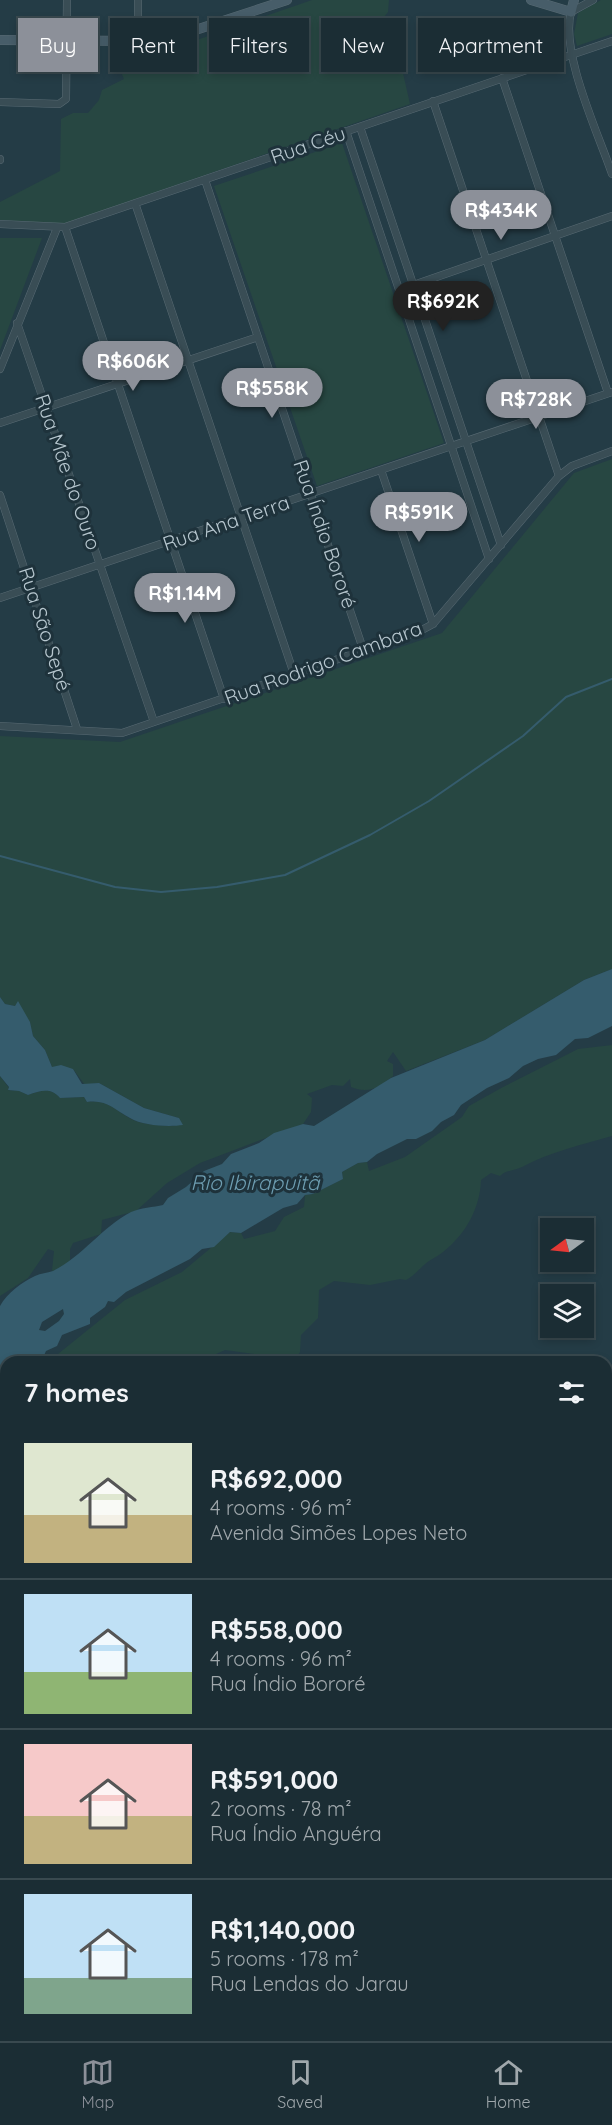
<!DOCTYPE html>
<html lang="en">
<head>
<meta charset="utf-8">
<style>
  :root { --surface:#1b2d34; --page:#283940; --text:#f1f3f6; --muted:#a0a8ac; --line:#39494f; --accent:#8c9099 }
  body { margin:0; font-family:Quicksand,sans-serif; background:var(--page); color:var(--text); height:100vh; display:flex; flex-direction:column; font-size:22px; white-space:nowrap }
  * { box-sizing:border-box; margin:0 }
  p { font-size:20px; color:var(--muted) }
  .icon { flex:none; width:33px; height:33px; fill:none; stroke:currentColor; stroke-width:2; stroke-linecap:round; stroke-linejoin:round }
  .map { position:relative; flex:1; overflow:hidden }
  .details { position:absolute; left:0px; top:1356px; width:612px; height:686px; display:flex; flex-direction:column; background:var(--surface); border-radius:18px 18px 0 0; box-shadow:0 3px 9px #0003,0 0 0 2px var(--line) }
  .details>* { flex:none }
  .top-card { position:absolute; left:18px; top:18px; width:576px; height:54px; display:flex; gap:12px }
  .needle { width:39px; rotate:255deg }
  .tools { position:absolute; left:540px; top:1218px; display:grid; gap:12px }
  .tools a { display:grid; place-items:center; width:54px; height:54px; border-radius:0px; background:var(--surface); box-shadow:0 3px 9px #0003,0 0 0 2px var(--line); font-size:30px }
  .price { position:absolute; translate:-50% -51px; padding:0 14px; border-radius:21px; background:var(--accent); color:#fff; font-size:20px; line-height:39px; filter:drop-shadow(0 2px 3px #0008) }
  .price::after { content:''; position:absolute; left:50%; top:36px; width:18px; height:14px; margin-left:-9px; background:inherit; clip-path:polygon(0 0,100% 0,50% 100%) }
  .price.current { background:#222; color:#fff }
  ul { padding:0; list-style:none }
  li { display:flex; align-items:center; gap:18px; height:150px; padding:0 24px }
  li+li { border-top:2px solid var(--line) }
  li span { display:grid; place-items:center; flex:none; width:168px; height:120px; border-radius:0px; color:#555 }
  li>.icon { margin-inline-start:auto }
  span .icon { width:72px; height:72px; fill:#fffc; stroke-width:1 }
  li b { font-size:26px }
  h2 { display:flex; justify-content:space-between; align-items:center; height:72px; padding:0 24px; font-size:26px }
  .tag { padding:0 21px; border-radius:0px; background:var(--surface); box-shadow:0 3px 9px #0003,0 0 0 2px var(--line); font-size:21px; line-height:54px }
  .tag.current { background:var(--accent); color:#fff }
  .dock { display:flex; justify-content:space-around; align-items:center; height:84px; border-top:2px solid var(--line); background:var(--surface); font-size:16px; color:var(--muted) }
  .dock a { display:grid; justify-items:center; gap:3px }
  .dock .current { color:var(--accent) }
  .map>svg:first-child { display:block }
  .green { fill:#274742 }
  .water { fill:#355c6d; fill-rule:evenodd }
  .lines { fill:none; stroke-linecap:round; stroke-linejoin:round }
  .stream { stroke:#355c6d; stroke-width:2 }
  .street-casing { stroke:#586a73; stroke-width:8 }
  .secondary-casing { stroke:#586a73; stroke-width:10 }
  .street { stroke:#394d55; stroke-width:7 }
  .secondary { stroke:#475d69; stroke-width:9 }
  .labels { text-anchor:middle; stroke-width:6; stroke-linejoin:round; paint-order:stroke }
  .street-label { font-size:20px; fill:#b7c7cf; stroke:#1e323b }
  .water-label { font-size:21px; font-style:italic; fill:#6d9db1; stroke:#1e323b }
</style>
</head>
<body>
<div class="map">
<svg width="612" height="2041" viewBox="0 0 612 2041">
  <rect width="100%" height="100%" fill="#243c46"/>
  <!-- green -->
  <path class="green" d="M312,0H389L388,12L381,21L383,28L393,29L410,104L64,224L0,220V202L60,171L61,119L73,113H88L99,100L102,90L124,79L118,65L117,52L165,51Z
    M601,0H612V34L577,46L574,34L578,13Z
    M342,143L444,443L317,486L214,186Z
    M0,238H42L0,350Z
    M612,459V969L584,980L485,1040L406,1071L393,1052L387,1061L393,1064V1076C379,1088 368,1094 351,1087L350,1079L343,1086L332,1085L307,1094L312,1098L311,1112L303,1124L200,1163L167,1183L136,1211L102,1220L101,1234L73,1243L70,1249V1263L65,1268L52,1271L54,1251L48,1249L28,1278L0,1296V1076L9,1088L8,1090L19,1091L28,1095C41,1091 50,1087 60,1098L84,1097L87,1102C107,1099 115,1110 131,1119C142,1125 162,1126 175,1126L179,1118L144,1108L99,1083L85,1085L73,1069L52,1067L45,1050L33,1036L30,1022L15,1006L5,1004L0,997V736L120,742L442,633L574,473Z
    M612,1045V1136C581,1145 550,1152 522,1167C514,1171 506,1170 500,1176L491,1173L481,1180C480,1208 466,1234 443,1252C437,1257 429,1260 424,1265C417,1271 414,1276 406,1280L400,1279L370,1285L334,1281L319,1290L318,1318L301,1335L300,1352L294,1362H270L261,1355L225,1350L198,1362H48L125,1300L182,1272L230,1232L241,1233L244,1239L275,1231L284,1217L304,1207L305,1195L313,1194L343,1179L342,1172L358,1163L367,1162L369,1171L405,1157L462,1117L469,1106L503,1087L578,1049Z
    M0,1854L6,1862V2036H66L65,2041H0Z
    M133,2036H216L222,2041H135Z
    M453,2036H536L537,2037L534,2041H464Z"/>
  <!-- water -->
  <path class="water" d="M612,969V1026L588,1038L575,1039L556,1055L538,1059L523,1066L509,1078L487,1088L461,1105L454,1115L441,1122L432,1131L416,1139H407L377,1154L367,1162L358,1163L342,1172L343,1179L313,1194L305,1195L297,1204L283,1208L241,1233L230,1232L214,1247L202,1249L190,1259L126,1292L114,1302L108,1301L105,1307L90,1318V1324L62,1335L57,1346L46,1351L41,1362L33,1358L28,1362H6V1403L0,1420V1306C7,1293 22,1282 35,1276C41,1273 47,1273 53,1271C83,1256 102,1227 131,1212C140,1208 154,1207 163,1205L168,1198L186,1187L204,1171L222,1164L231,1154L259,1143L274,1133L303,1124L314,1126L391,1078L485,1040L584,980ZM63,1309L64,1314L59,1321L45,1331L39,1330L42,1322Z
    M0,997L5,1004L15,1006L18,1001L30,1022L33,1036L45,1050L52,1067L61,1065L73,1069L82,1084L99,1083L144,1108L179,1118L183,1125C169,1127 143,1126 130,1118C115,1110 106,1099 87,1102L84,1097L60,1098C50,1087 41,1091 28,1095L19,1091L8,1090L9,1087L0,1076Z
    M0,1624L6,1640V1846L0,1820Z
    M66,2036H126L124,2041H65Z"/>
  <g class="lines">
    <!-- stream -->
    <path class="stream" d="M0,856L115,887L161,892L217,887L285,875L370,835L429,801L523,736L566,697L612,679"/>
    <!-- street casing -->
    <g class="street-casing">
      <path id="street" d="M593,0L571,12C560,52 598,133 612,174
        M138,41V0
        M502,78L608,393
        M433,101L559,476
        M0,102L59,104L66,99L67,0
        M360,127L501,545
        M346,131L489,559
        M0,159V160
        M205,180L363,649
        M135,203L294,674
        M0,224L65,227L612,41
        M65,227L224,699
        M399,290L612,216
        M17,323L154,722
        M0,369L57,228
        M0,423L258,337
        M381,470L433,624
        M0,495L77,729
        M0,598L612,392
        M0,726L122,733L420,631L433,624L559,476L572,466L612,451"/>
    </g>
    <!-- secondary casing -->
    <g class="secondary-casing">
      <path id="secondary" d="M531,0L571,12L574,0
        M0,40L138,41L171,38L287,0"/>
    </g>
    <!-- street -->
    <use href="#street" class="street"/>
    <!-- secondary -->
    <use href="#secondary" class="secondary"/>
  </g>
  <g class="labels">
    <!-- street labels -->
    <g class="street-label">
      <text transform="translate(308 145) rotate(-19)" y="7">Rua Céu</text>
      <text transform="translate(68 472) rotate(71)" y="7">Rua Mãe do Ouro</text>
      <text transform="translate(226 523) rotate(-19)" y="7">Rua Ana Terra</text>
      <text transform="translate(325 534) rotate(71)" y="7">Rua Índio Bororé</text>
      <text transform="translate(45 629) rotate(72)" y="7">Rua São Sepé</text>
      <text transform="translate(323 663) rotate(-20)" y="7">Rua Rodrigo Cambara</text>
    </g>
    <!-- water labels -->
    <g class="water-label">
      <text x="255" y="1190">Rio Ibirapuitã</text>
    </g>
  </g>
</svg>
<div class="tools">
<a><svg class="needle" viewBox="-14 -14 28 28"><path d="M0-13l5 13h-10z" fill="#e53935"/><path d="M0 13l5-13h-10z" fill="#a0a8ac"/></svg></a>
<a><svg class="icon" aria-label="layers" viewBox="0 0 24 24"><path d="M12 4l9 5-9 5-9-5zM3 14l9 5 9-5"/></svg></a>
</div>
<b class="price" style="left:501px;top:241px">R$434K</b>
<b class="price current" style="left:443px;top:332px">R$692K</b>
<b class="price" style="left:133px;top:392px">R$606K</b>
<b class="price" style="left:272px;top:419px">R$558K</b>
<b class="price" style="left:536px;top:430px">R$728K</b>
<b class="price" style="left:419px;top:543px">R$591K</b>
<b class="price" style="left:185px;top:624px">R$1.14M</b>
<div class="top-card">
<a class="tag current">Buy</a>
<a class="tag">Rent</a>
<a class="tag">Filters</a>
<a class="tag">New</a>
<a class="tag">Apartment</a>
</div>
<section class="details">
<h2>7 homes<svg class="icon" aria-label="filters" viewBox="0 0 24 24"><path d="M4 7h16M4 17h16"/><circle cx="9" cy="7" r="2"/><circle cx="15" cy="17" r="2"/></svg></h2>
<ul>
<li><span style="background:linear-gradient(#dfe7d0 60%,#c2b280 0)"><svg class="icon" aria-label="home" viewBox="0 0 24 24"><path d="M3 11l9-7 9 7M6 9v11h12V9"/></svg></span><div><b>R$692,000</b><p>4 rooms · 96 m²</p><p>Avenida Simões Lopes Neto</p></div></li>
<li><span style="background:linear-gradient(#bfe0f5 65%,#8fb573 0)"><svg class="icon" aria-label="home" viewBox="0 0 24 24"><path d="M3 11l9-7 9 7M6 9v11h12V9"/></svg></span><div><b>R$558,000</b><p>4 rooms · 96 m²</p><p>Rua Índio Bororé</p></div></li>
<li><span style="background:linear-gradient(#f6c9c9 60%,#c2b280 0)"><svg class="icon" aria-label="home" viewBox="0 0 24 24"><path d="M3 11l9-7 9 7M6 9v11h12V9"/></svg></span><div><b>R$591,000</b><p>2 rooms · 78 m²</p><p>Rua Índio Anguéra</p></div></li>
<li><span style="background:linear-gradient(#bfe0f5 70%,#7fa58c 0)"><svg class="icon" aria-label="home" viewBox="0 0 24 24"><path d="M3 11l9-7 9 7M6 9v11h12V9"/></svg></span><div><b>R$1,140,000</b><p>5 rooms · 178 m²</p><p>Rua Lendas do Jarau</p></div></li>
</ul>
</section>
</div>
<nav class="dock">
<a class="current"><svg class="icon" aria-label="map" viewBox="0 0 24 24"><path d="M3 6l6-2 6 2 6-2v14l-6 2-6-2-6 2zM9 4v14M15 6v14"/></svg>Map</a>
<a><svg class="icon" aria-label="saved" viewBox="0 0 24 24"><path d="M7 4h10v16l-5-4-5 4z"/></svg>Saved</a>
<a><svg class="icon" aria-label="home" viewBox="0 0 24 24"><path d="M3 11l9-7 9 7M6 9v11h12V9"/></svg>Home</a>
</nav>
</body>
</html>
